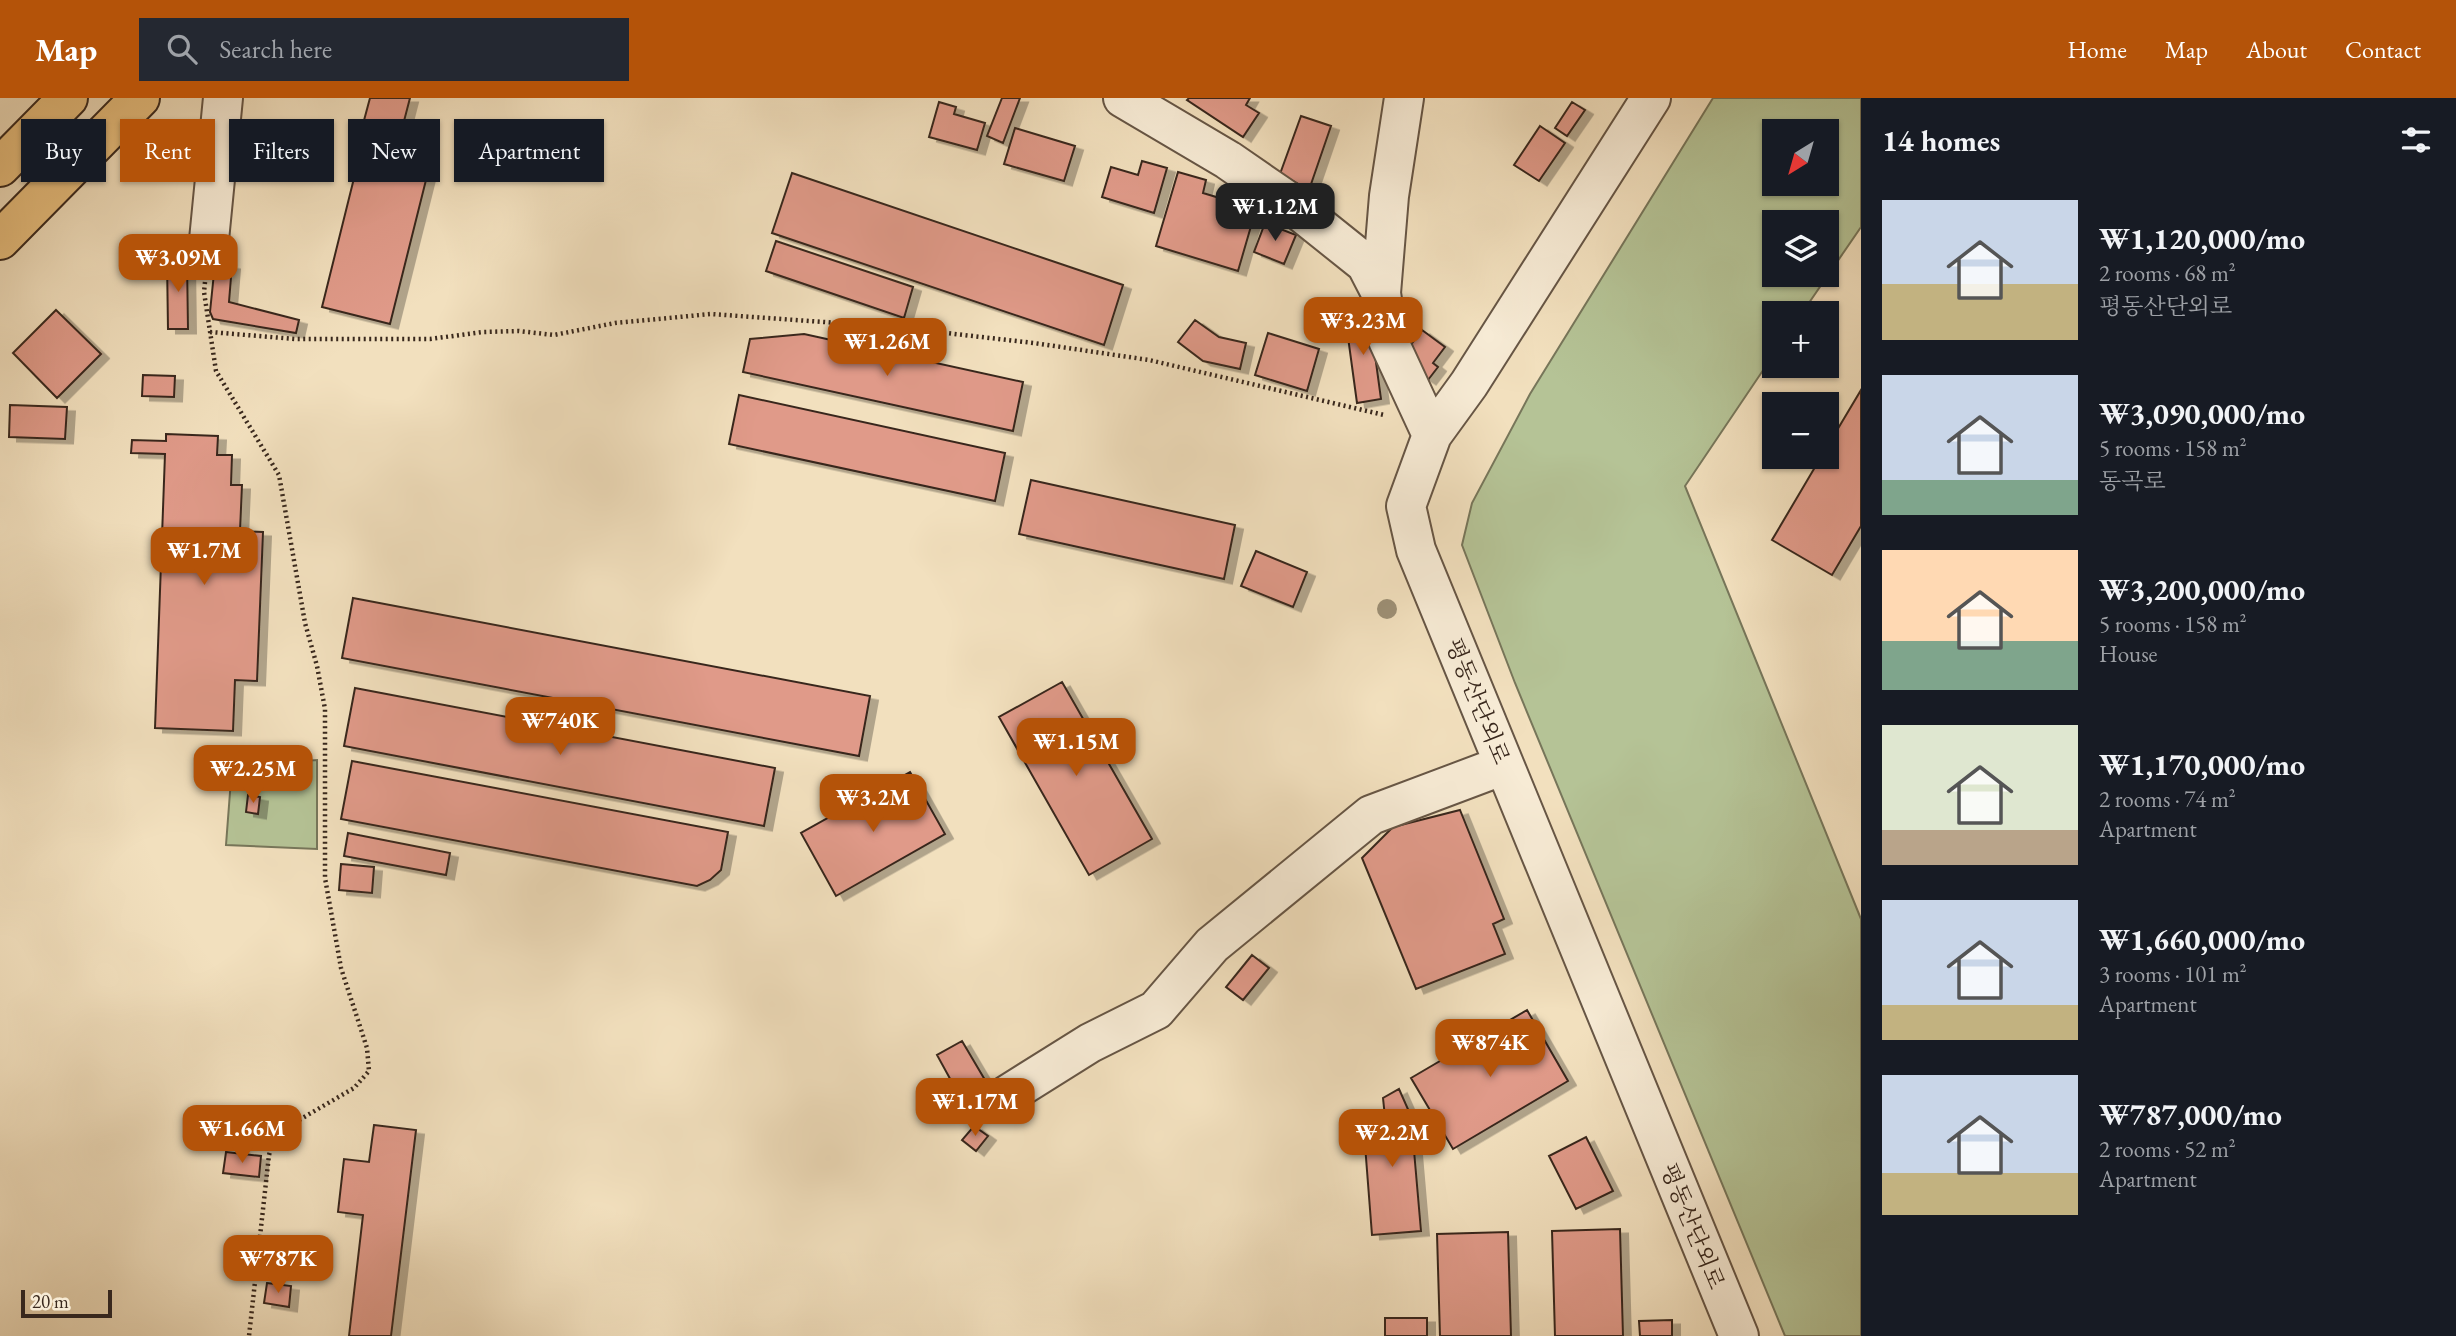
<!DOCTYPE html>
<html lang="en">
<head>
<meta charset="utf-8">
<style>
  :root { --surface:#171b24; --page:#242831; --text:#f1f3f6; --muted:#9ea1a6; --accent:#b45309 }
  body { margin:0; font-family:"EB Garamond","Noto Serif KR",serif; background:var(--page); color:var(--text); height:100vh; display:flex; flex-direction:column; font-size:26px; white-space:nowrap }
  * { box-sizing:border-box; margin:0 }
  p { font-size:23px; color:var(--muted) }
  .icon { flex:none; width:38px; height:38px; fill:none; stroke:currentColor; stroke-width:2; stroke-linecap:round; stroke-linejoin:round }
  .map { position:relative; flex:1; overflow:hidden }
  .details { display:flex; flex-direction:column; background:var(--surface); width:595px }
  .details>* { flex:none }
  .hud { position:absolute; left:21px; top:21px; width:665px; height:63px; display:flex; gap:14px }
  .needle { width:46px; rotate:217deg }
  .fabs { position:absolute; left:1762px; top:21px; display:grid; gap:14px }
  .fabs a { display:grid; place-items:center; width:77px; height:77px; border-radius:0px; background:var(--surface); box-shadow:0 2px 5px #0004; font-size:35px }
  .scale { position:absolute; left:21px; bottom:18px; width:91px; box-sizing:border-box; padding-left:7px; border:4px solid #39281d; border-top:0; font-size:19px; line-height:24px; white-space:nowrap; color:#39281d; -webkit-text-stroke:5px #f7ebd5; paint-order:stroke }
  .price { position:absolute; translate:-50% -60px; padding:0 16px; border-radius:14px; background:var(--accent); color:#fff; font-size:23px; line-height:46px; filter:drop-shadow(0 2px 4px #0008) }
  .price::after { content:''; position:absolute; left:50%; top:42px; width:21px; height:16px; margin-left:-10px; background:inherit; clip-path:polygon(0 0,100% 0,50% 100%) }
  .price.active { background:#222; color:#fff }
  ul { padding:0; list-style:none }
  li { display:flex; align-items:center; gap:21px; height:175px; padding:0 21px }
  li span { display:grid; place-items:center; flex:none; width:196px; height:140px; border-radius:0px; color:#555 }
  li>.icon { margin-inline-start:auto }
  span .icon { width:84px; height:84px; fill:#fffc; stroke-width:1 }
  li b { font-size:30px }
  h2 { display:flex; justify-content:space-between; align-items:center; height:84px; padding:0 21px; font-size:30px }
  .chip { padding:0 24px; border-radius:0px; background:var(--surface); box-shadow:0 2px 5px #0004; font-size:24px; line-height:63px }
  .chip.active { background:var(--accent); color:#fff }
  header { display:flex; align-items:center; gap:42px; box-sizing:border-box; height:98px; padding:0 35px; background:var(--accent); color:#fff }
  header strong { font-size:33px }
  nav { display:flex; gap:38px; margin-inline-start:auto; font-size:24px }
  .search { width:490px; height:63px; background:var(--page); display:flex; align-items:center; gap:18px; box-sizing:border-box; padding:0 24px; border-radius:0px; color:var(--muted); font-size:26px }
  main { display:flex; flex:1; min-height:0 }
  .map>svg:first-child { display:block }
  .green { fill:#b5c396; stroke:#77765a; stroke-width:2; fill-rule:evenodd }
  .building { fill:#e09a89; stroke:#39281d; stroke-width:2; filter:url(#shadow) }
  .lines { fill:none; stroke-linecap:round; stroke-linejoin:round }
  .minor-casing { stroke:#675645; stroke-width:42 }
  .major-casing { stroke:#39281d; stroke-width:42 }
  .path { stroke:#39281d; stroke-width:4.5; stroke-dasharray:2 3.5; stroke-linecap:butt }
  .minor { stroke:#f7ebd5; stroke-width:38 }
  .major { stroke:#e9c07f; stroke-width:38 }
  .tree { fill:#9d9076 }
  .labels { text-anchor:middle; stroke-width:6; stroke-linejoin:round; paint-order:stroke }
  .street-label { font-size:23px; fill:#39281d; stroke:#f7ebd5 }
</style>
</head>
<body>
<header>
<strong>Map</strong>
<div class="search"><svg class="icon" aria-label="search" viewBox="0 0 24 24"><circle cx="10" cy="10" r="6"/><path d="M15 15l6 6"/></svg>Search here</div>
<nav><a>Home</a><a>Map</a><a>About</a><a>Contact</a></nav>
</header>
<main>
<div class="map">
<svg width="1861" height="1238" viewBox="0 0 1861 1238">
  <defs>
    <filter id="shadow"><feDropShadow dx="8" dy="4.5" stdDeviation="0" flood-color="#0004"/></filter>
  </defs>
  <rect width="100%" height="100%" fill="#f2e0be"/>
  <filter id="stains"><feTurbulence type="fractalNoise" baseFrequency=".00286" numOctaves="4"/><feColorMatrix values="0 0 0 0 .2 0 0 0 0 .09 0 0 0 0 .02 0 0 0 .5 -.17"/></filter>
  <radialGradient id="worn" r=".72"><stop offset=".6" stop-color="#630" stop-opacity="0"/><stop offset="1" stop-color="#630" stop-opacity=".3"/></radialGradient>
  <!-- green -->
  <path class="green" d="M1713,0H1861V129L1802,215H1774V256L1685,388L1861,821V1238H1785L1515,585L1462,447L1472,405L1530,296ZM1774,33H1827V86H1774ZM1774,124H1827V177H1774Z
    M233,655L289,664L317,662V751L226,747Z"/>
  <!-- building -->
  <path class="building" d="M370,0H410L397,50L359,41Z
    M1002,0H1020L1003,45L987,38Z
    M1189,0H1250L1246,7L1259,15L1243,39L1187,2Z
    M939,4L956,9L954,16L985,25L977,52L929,39Z
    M1572,4L1585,12L1567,38L1555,30Z
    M1301,18L1331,28L1309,92L1280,76Z
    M1540,28L1565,45L1539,83L1514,67Z
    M1015,30L1075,48L1064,83L1004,66Z
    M362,48L430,66L390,226L322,209Z
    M1142,63L1167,70L1154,115L1102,99L1111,69L1138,77Z
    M1178,74L1206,82L1203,95L1256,111L1238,173L1156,148Z
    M792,75L1123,187L1104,247L772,135Z
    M1265,125L1296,137L1284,166L1254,154Z
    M776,143L913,189L904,220L766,173Z
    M167,162H187L188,231H168Z
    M215,165L232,167L229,204L299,222L296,235L213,221L210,214Z
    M56,212L101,256L57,300L13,255Z
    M1369,213L1381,301L1357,305L1345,217Z
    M1195,222L1219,239L1246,245L1240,271L1203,263L1178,244Z
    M1422,232L1445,249L1433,265L1438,269L1428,282L1409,269L1407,252Z
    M1268,235L1319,251L1307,293L1255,277Z
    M804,236L1023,284L1013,333L743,274L750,241Z
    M143,277L175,278L174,299L142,298Z
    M1861,292V428L1832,477L1772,442L1821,359H1827V349Z
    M739,297L1005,355L995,403L729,346Z
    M10,307L67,309L65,341L9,339Z
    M166,336L218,338L217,357H232L231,387H242L240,433L263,434L257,583L235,582L233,633L155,630L165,356L131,355L132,342L166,343Z
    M1031,382L1235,427L1224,481L1019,436Z
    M1256,453L1307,474L1293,509L1241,488Z
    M353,500L870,598L859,658L342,560Z
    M1062,584L1152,741L1089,777L999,619Z
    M355,590L775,670L764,728L344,648Z
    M352,663L728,734L721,772L710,782L697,788L341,721Z
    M910,674L945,736L836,798L801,735Z
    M248,697L260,699L258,716L246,714Z
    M1460,712L1504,821L1493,826L1505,856L1416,891L1362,760L1393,729Z
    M348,735L450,755L446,777L344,758Z
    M341,766L374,769L372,795L339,792Z
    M1252,857L1269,870L1243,902L1226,889Z
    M1527,912L1568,983L1453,1051L1411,980Z
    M962,943L985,982L959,997L937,957Z
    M1399,991L1411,1018L1421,1133L1372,1137L1363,1021L1385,1019L1383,1000Z
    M374,1027L416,1032L391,1238H349L363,1117L338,1114L344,1061L369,1064Z
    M974,1028L988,1038L976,1053L962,1042Z
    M1586,1039L1613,1093L1576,1111L1549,1058Z
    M226,1054L261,1058L259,1079L223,1075Z
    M1620,1131L1623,1238H1555L1552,1133Z
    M1508,1134L1511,1238H1440L1437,1136Z
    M267,1185L291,1188L289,1209L264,1205Z
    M1385,1220H1427V1238H1385Z
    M1672,1222V1238H1640L1639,1223Z"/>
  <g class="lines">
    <!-- minor casing -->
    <g class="minor-casing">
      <path id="minor" d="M1123,0L1228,62L1286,102L1366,166L1381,195L1388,242L1432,337
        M1651,0L1469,286L1432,337L1406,408L1416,452L1739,1238
        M208,152L223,0
        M1381,195L1389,98L1404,0
        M1007,997L1090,945L1156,912L1212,847L1371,717L1504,667"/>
    </g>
    <!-- major casing -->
    <g class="major-casing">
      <path id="major" d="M0,69L68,0
        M0,142L140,0"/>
    </g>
    <!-- path -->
    <path class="path" d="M205,184L204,194L216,273L279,377L305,525L317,568L325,611V780L341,870L367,950L369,973L354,990L275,1036L269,1057L249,1238
      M210,234L295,241H430L483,234L519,233L554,237L615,225L711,216L894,229L1034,245L1149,262L1384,317"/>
    <!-- minor -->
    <use href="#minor" class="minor"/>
    <!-- major -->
    <use href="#major" class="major"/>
  </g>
  <!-- trees -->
  <circle class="tree" cx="1387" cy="511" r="10"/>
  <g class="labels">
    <!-- street labels -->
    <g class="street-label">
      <text transform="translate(1478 603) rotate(68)" y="8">평동산단외로</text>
      <text transform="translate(1693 1128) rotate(68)" y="8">평동산단외로</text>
    </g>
  </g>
  <rect width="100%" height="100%" filter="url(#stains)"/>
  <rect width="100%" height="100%" fill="url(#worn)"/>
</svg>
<div class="fabs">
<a><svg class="needle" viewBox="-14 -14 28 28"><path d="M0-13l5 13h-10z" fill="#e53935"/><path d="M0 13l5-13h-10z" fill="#9ea1a6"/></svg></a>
<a><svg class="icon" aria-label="layers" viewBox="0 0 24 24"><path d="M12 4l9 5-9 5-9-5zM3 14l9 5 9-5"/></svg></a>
<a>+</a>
<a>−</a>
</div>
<div class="scale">20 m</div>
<b class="price active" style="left:1275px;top:145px">₩1.12M</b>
<b class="price" style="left:178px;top:196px">₩3.09M</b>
<b class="price" style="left:1363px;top:259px">₩3.23M</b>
<b class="price" style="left:887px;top:280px">₩1.26M</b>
<b class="price" style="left:204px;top:489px">₩1.7M</b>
<b class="price" style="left:560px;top:659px">₩740K</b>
<b class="price" style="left:1076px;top:680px">₩1.15M</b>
<b class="price" style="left:253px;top:707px">₩2.25M</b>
<b class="price" style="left:873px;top:736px">₩3.2M</b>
<b class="price" style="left:1490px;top:981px">₩874K</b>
<b class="price" style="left:975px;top:1040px">₩1.17M</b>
<b class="price" style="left:242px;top:1067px">₩1.66M</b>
<b class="price" style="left:1392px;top:1071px">₩2.2M</b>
<b class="price" style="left:278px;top:1197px">₩787K</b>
<div class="hud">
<a class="chip">Buy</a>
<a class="chip active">Rent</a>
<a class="chip">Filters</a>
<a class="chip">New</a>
<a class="chip">Apartment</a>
</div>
</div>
<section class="details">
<h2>14 homes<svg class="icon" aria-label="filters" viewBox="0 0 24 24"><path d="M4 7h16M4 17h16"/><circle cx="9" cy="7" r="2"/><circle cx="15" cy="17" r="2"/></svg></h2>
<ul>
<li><span style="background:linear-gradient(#c9d6e8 60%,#c2b280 0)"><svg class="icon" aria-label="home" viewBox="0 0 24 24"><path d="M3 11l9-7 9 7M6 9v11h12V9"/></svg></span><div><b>₩1,120,000/mo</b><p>2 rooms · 68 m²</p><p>평동산단외로</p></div></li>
<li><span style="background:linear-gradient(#c9d6e8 75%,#7fa58c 0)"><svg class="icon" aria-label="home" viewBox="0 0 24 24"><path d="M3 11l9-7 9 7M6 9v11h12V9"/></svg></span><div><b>₩3,090,000/mo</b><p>5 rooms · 158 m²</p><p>동곡로</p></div></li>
<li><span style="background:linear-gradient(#ffd9b3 65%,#7fa58c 0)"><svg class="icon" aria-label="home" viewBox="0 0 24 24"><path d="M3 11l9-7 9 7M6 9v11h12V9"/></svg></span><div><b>₩3,200,000/mo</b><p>5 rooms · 158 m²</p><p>House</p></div></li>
<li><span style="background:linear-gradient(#dfe7d0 75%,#b9a48a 0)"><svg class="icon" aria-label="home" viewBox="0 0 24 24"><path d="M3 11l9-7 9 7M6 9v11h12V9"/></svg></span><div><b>₩1,170,000/mo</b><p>2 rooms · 74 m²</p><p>Apartment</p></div></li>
<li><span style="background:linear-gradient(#c9d6e8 75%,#c2b280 0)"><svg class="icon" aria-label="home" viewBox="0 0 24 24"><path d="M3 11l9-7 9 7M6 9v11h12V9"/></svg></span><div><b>₩1,660,000/mo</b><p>3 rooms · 101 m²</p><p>Apartment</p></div></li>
<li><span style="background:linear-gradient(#c9d6e8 70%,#c2b280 0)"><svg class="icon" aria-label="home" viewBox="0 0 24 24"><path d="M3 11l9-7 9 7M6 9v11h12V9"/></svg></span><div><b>₩787,000/mo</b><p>2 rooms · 52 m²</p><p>Apartment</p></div></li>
</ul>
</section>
</main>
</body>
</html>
